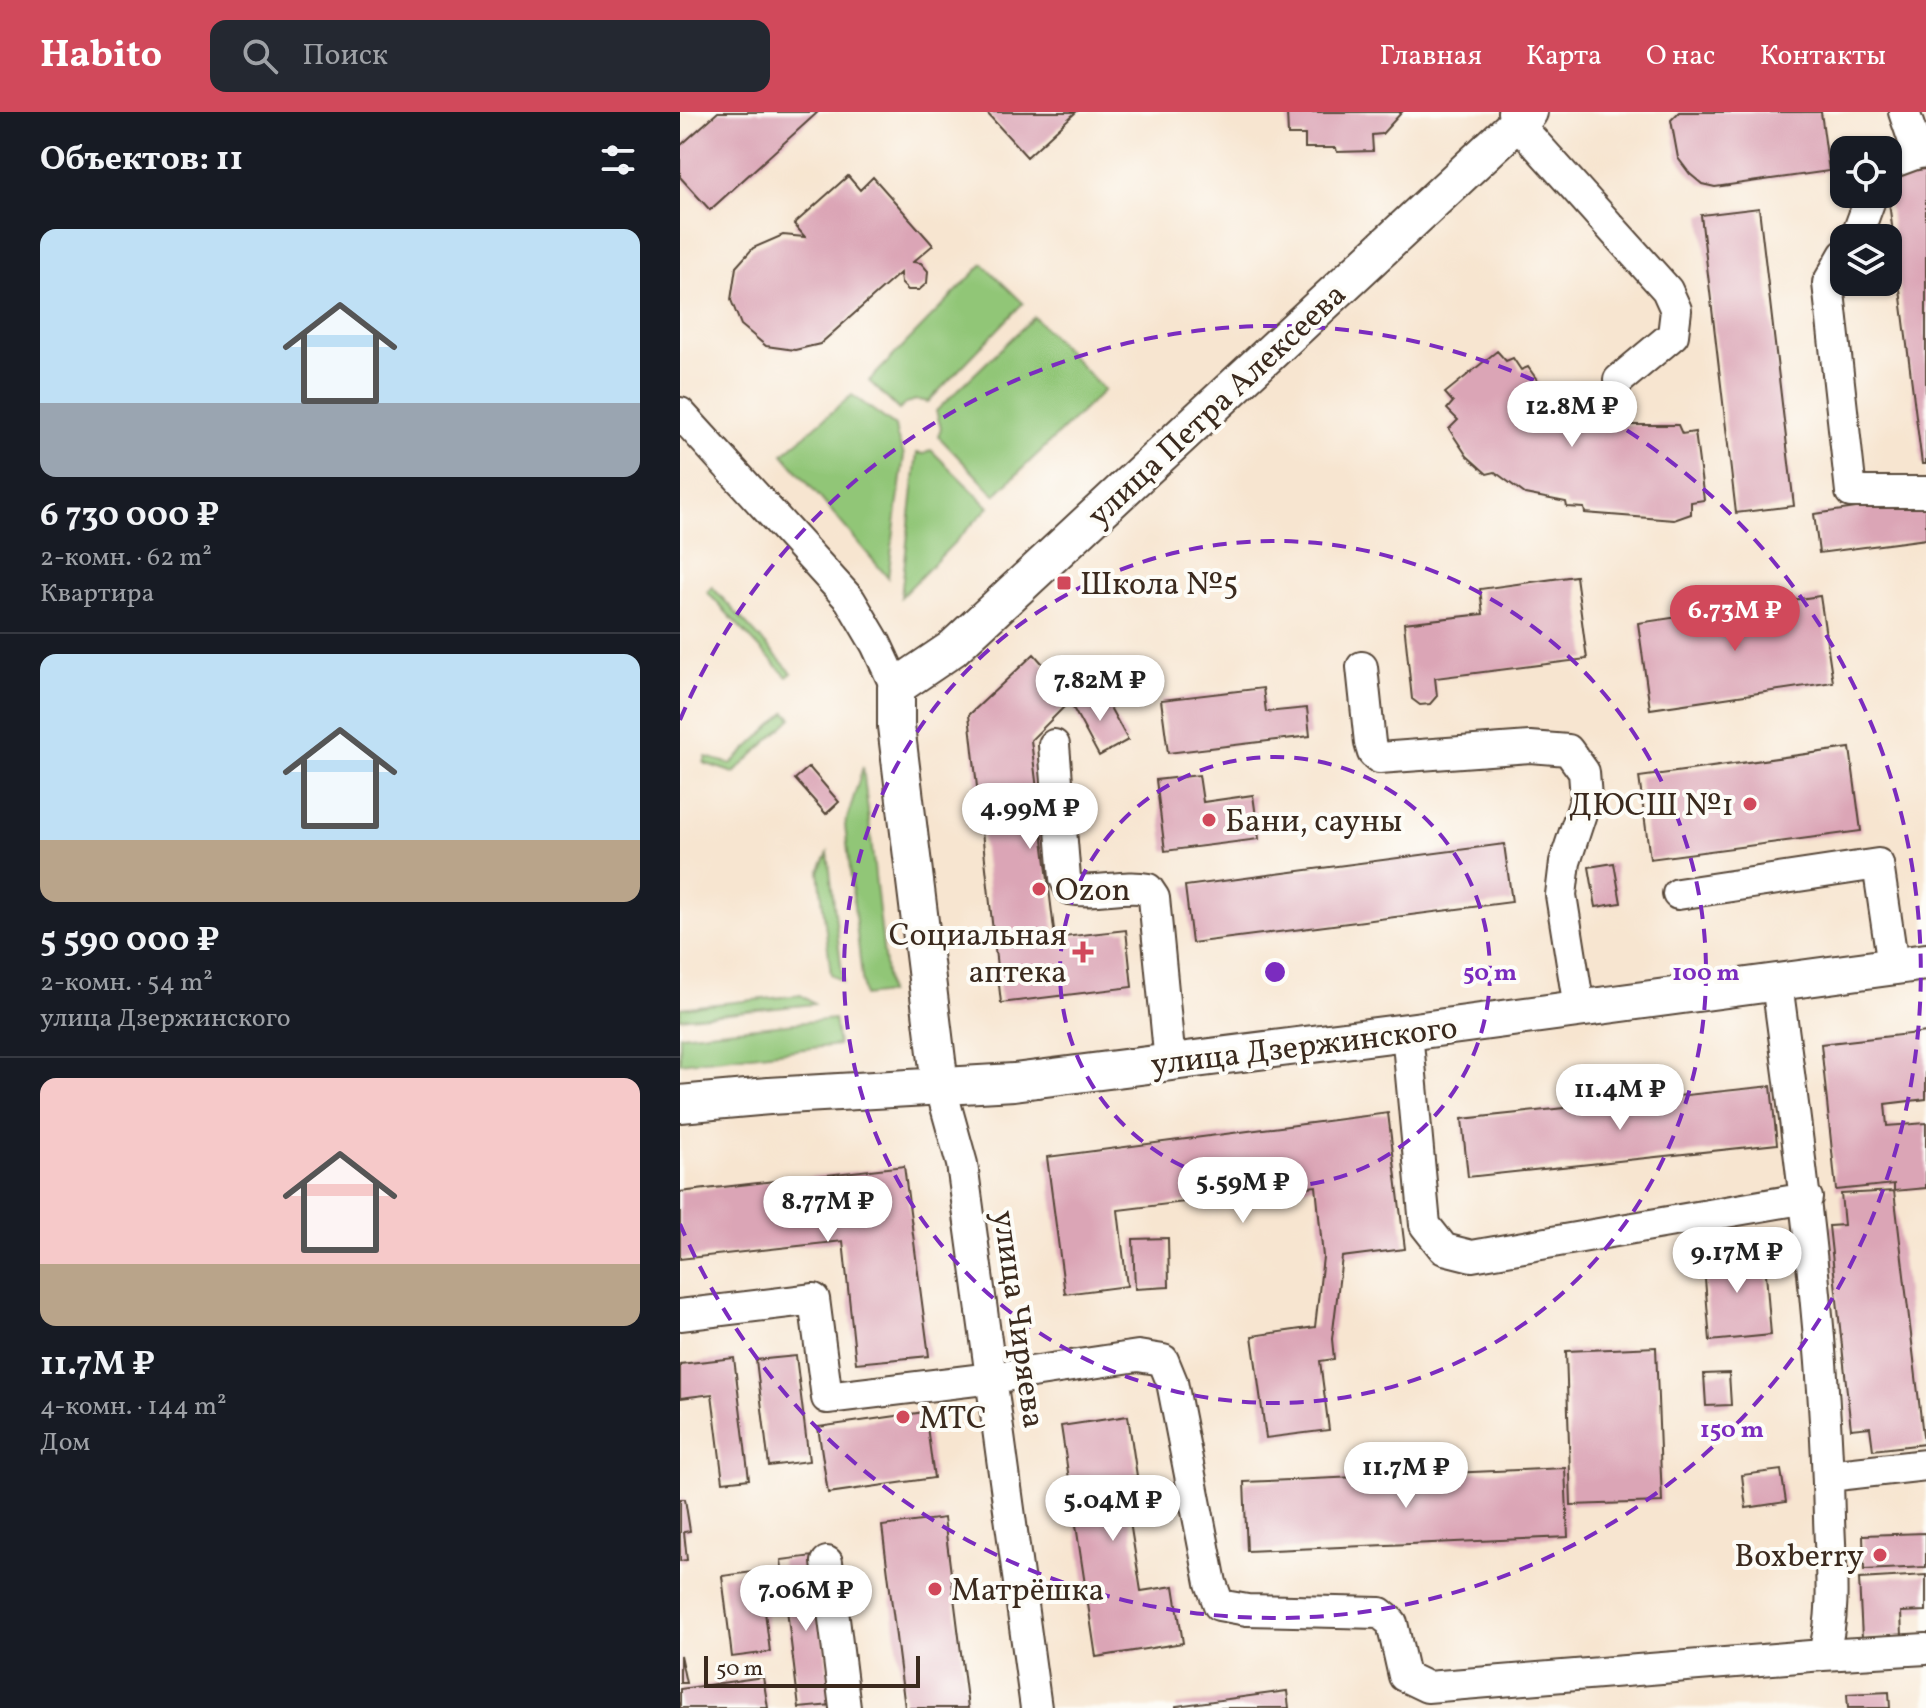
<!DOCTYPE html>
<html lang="ru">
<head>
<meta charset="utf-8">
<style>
  :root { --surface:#171b24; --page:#242831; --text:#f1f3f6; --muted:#9ea1a6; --line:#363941; --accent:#d1495b }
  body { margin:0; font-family:Vollkorn,serif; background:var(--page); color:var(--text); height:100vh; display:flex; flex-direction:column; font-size:30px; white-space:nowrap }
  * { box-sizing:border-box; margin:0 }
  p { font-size:26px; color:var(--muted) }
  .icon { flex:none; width:44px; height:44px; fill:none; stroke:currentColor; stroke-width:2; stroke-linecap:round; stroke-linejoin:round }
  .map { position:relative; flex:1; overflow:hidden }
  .panel { display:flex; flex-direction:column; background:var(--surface); width:680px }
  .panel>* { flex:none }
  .fabs { position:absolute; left:1150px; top:24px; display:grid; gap:16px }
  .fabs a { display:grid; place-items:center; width:72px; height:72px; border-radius:16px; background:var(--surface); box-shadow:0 2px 6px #0004; font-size:40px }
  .scale { position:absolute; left:24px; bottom:20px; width:216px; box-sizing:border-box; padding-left:8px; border:4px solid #3b2a1e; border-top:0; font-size:22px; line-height:28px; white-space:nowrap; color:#3b2a1e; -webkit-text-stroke:6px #fdfcf7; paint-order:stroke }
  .price { position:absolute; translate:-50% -68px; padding:0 18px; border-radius:28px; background:#fff; color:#222; font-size:26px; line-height:52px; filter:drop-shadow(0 2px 4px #0008) }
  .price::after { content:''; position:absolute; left:50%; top:48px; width:24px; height:18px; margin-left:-12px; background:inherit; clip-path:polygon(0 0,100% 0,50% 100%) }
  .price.active { background:var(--accent); color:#fff }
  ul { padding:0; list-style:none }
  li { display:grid; align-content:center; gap:16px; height:424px; padding:0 40px }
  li+li { border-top:2px solid var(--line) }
  li span { display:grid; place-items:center; height:248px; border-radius:16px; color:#555 }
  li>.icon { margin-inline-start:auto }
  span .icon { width:144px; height:144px; fill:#fffc; stroke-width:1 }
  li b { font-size:34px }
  h2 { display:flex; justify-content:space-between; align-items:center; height:96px; padding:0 40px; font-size:34px }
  header { display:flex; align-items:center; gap:48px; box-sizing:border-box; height:112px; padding:0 40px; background:var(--accent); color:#fff }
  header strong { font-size:38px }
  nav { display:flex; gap:44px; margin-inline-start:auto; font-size:28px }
  .search { width:560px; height:72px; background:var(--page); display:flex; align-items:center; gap:20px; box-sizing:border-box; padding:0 28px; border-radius:16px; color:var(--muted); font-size:30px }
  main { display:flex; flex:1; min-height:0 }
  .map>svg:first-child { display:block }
  .green { fill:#91c677; stroke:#66784a; stroke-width:2 }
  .building { fill:#dba5b6 }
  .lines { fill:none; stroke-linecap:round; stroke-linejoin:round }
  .minor-casing { stroke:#574639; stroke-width:34 }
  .major-casing { stroke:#574639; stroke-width:40 }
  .minor { stroke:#fff; stroke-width:30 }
  .major { stroke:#fff; stroke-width:36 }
  .ring { fill:none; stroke:#7b2cbf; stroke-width:4; stroke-dasharray:14 10 }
  .poi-dot { fill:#d1495b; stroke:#fdfcf7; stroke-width:3 }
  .labels { text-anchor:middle; stroke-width:8; stroke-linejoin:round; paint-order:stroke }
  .street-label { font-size:32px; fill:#3b2a1e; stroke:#fdfcf7 }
  .poi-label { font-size:32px; fill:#3b2a1e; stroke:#fdfcf7; text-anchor:start }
  .centre { fill:#7b2cbf; stroke:#fdfcf7; stroke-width:4 }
  .ring-label { font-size:24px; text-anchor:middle; font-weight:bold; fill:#7b2cbf; stroke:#fdfcf7; stroke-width:8; stroke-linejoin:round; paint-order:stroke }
</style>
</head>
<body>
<header>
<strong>Habito</strong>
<div class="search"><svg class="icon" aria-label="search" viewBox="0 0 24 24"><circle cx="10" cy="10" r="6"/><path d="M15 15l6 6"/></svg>Поиск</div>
<nav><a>Главная</a><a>Карта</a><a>О нас</a><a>Контакты</a></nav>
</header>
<main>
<section class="panel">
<h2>Объектов: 11<svg class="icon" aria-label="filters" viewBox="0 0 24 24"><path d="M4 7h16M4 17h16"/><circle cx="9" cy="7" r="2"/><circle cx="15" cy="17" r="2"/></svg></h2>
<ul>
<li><span style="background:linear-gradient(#bfe0f5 70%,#9aa5b1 0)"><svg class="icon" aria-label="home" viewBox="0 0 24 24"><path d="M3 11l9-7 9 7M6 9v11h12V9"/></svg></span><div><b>6 730 000 ₽</b><p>2-комн. · 62 m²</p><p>Квартира</p></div></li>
<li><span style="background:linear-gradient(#bfe0f5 75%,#b9a48a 0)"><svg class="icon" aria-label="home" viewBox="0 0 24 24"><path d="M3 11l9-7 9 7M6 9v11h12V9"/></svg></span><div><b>5 590 000 ₽</b><p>2-комн. · 54 m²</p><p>улица Дзержинского</p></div></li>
<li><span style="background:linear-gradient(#f6c9c9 75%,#b9a48a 0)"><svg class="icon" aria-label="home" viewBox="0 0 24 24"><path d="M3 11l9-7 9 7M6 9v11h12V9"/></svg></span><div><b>11.7M ₽</b><p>4-комн. · 144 m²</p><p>Дом</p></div></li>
</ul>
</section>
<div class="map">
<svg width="1246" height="1596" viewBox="0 0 1246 1596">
  <rect width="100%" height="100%" fill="#fdfcf7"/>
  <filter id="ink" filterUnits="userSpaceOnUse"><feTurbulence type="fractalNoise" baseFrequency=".0125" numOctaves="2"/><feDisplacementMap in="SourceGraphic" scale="16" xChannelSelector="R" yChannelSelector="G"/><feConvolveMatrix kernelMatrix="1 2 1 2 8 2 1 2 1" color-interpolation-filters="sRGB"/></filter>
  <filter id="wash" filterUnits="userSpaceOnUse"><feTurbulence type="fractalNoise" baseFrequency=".006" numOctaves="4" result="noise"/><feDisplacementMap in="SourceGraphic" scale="32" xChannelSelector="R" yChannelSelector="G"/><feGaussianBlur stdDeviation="1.8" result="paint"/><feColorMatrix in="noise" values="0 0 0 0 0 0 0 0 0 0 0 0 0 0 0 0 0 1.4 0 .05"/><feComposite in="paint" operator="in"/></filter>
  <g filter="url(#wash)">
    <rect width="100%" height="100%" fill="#f7e5d0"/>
    <!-- green -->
    <path class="green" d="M303,152L343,191L248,290C235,286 228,289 219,298L189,269Z
      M354,205L424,278L315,383L258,324L261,316L256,299Z
      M172,283L215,314L217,325L224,343L208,466L103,342Z
      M251,338L309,395L221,485L237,341L244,342Z
      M32,475L112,561L107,565L27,480Z
      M106,600L112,606L54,661L24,651L26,645L51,652Z
      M183,655L208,881L184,884L165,713Z
      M148,741L163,870L151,862L139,759Z
      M121,883L134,892L0,906V896Z
      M154,907L158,933L0,951V923Z"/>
    <g id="blocks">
      <!-- building -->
      <path class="building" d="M38,0H138L30,98L0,65V34Z
        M306,0H396L347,45Z
        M607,0H722L702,22L692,23L693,39L657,40L656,36H625V23H608Z
        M999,0H1141L1149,59L1035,75L1022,72L1010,62L998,46L991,8Z
        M1246,57V352H1242L1208,82V61Z
        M168,64L180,78L193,65L253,133L233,150L241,151L248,159L247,171L239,178H228L221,171L220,161L140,232L115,238L86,234L61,213L51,188L56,155L73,136L103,123L125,125L114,112Z
        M1079,96L1114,394L1056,401L1021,103Z
        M817,239L826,249L833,246L841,258L848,255L879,299L900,310L930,313H998L1002,322L1015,320L1024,388L1011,390V402L994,408L905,401L904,396L887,395L886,390L845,382L815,360L807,362L787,344L769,317L778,308L767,297L773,290L765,281Z
        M1246,386V427L1139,441L1134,402Z
        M896,464L907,547L755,566L757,584L750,592L740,593L732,587L724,511L803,502L800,477Z
        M1140,484L1153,570L970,597L958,511Z
        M354,542L393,586L351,628L375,826L446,818L452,875L321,891L289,603Z
        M583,576L586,600L627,596L630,624L488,641L481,588Z
        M421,579L448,628L419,644L392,594Z
        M1170,636L1181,719L970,747L959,665Z
        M129,655L159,690L146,702L115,667Z
        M519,663L523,690L573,683L579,727L485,739L476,668Z
        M824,732L832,790L512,831L505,774Z
        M934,751L941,791L916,795L909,755Z
        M1246,920V987L1205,992L1207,1014L1246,1011V1076L1214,1079V1072L1156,1078L1141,932Z
        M1091,974L1097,1032L788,1065L782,1007Z
        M708,1001L725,1137L662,1145L652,1227L654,1247L640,1249L649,1318L586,1326L572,1224L635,1215L643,1145L636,1074L438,1098L447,1174L385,1182L367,1045Z
        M224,1054L249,1244L176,1251L163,1129L0,1147V1080Z
        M1214,1079L1244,1332L1193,1338L1190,1315L1171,1317L1149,1114L1164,1113L1161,1082Z
        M488,1126L489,1175L455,1177L453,1127Z
        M1084,1137L1091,1223L1030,1229L1023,1142Z
        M976,1235L982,1390L891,1393L886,1239Z
        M116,1244L129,1349L89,1354L76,1248Z
        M54,1246L69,1367L43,1370L32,1282L0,1286V1252Z
        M1049,1261L1051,1293L1026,1294L1024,1262Z
        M245,1300L254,1366L148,1381L138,1315Z
        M448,1304L457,1364L443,1366L461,1479L494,1474L503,1531L416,1545L381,1314Z
        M885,1356L888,1425L567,1439L564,1370Z
        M1101,1358L1106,1390L1066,1396L1062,1363Z
        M0,1387H5L10,1419L4,1420L7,1448L0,1449Z
        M264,1406L288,1596H225L202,1414Z
        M1246,1421V1455L1184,1458L1183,1423Z
        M133,1444L152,1593L119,1596L101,1448Z
        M80,1459L90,1540L52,1545L42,1464Z
        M1246,1463V1499L1221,1500L1222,1524L1182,1526L1179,1467Z
        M0,1543L6,1571H0Z
        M83,1565L88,1596H0V1577Z
        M607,1579L609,1596H496V1594Z
        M1209,1580L1210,1596H1168L1167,1582Z"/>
    </g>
  </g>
  <g filter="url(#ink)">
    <use href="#blocks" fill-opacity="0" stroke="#574639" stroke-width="2"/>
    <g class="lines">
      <!-- minor casing -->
      <g class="minor-casing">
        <path id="minor" d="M833,0L837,11L987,178L996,198L993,223L939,268
          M1224,0L1238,41L1246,40
          M1208,52L1238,41
          M1176,126L1192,82
          M1164,143L1148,171L1171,380H1246
          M0,301L170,488L196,532L216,575
          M682,555L690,631L693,641L699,646L850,635L888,638L904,660L906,686L885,750L881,783L899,896
          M374,633L385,766L390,777C416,782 443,772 468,777L474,786L490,951
          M998,782L1198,752L1213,854
          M727,920L745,1113L764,1137L792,1144L1127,1086
          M260,973L282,1052L356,1596
          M0,1203L134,1187L147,1286L312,1266L458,1244L483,1248L492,1270L531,1471L539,1493L567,1498L700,1501L712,1511L724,1564L747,1575L1143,1543C1157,1500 1150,1450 1149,1405C1145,1226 1121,1048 1097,872
          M1148,1364L1246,1353
          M147,1450L165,1596
          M1143,1543L1246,1537"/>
      </g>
      <!-- major casing -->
      <g class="major-casing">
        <path id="major" d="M260,973L216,614V575L272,537L849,0
          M0,992L89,984L334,970L727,920L1246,850"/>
      </g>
      <!-- minor -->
      <use href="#minor" class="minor"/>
      <!-- major -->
      <use href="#major" class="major"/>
    </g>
  </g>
  <!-- distance rings -->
  <g class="ring">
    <circle cx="595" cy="860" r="215"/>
    <circle cx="595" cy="860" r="431"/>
    <path d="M0 608A646 646 0 1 1 0 1112"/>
  </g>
  <!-- markers -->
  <g class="poi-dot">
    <rect x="376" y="463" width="16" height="16" rx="4"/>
    <circle cx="1070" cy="692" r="8"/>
    <circle cx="529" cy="708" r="8"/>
    <circle cx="359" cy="777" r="8"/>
    <path d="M399 828h8v8h8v8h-8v8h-8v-8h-8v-8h8z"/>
    <circle cx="223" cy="1305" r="8"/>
    <circle cx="1200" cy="1443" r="8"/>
    <circle cx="255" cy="1477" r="8"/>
  </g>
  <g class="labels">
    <!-- street labels -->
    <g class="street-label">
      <text transform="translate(536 292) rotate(-43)" y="11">улица Петра Алексеева</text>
      <text transform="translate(624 933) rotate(-7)" y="11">улица Дзержинского</text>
      <text transform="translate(340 1207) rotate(82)" y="11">улица Чиряева</text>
    </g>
    <!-- poi labels -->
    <g class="poi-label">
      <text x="400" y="482">Школа №5</text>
      <text x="1054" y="703" text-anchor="end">ДЮСШ №1</text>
      <text x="545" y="719">Бани, сауны</text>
      <text x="375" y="788">Ozon</text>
      <text x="387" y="833" text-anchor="end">Социальная<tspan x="387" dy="37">аптека</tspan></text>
      <text x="239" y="1316">МТС</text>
      <text x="1184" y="1454" text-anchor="end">Boxberry</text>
      <text x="271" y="1488">Матрёшка</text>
    </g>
  </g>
  <circle cx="595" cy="860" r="12" class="centre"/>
  <g class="ring-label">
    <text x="810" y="868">50 m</text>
    <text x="1026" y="868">100 m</text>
    <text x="1052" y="1325">150 m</text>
  </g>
</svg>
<div class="fabs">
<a><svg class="icon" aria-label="locate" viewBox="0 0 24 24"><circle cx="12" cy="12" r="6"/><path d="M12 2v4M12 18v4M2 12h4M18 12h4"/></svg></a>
<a><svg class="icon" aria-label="layers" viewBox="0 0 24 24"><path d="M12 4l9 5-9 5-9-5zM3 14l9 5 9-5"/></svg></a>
</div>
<div class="scale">50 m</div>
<b class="price" style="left:892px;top:337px">12.8M ₽</b>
<b class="price active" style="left:1055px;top:541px">6.73M ₽</b>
<b class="price" style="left:420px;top:611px">7.82M ₽</b>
<b class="price" style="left:350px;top:739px">4.99M ₽</b>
<b class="price" style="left:940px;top:1020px">11.4M ₽</b>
<b class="price" style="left:563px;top:1113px">5.59M ₽</b>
<b class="price" style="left:148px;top:1132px">8.77M ₽</b>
<b class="price" style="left:1057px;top:1183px">9.17M ₽</b>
<b class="price" style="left:726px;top:1398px">11.7M ₽</b>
<b class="price" style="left:433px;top:1431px">5.04M ₽</b>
<b class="price" style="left:126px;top:1521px">7.06M ₽</b>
</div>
</main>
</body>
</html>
